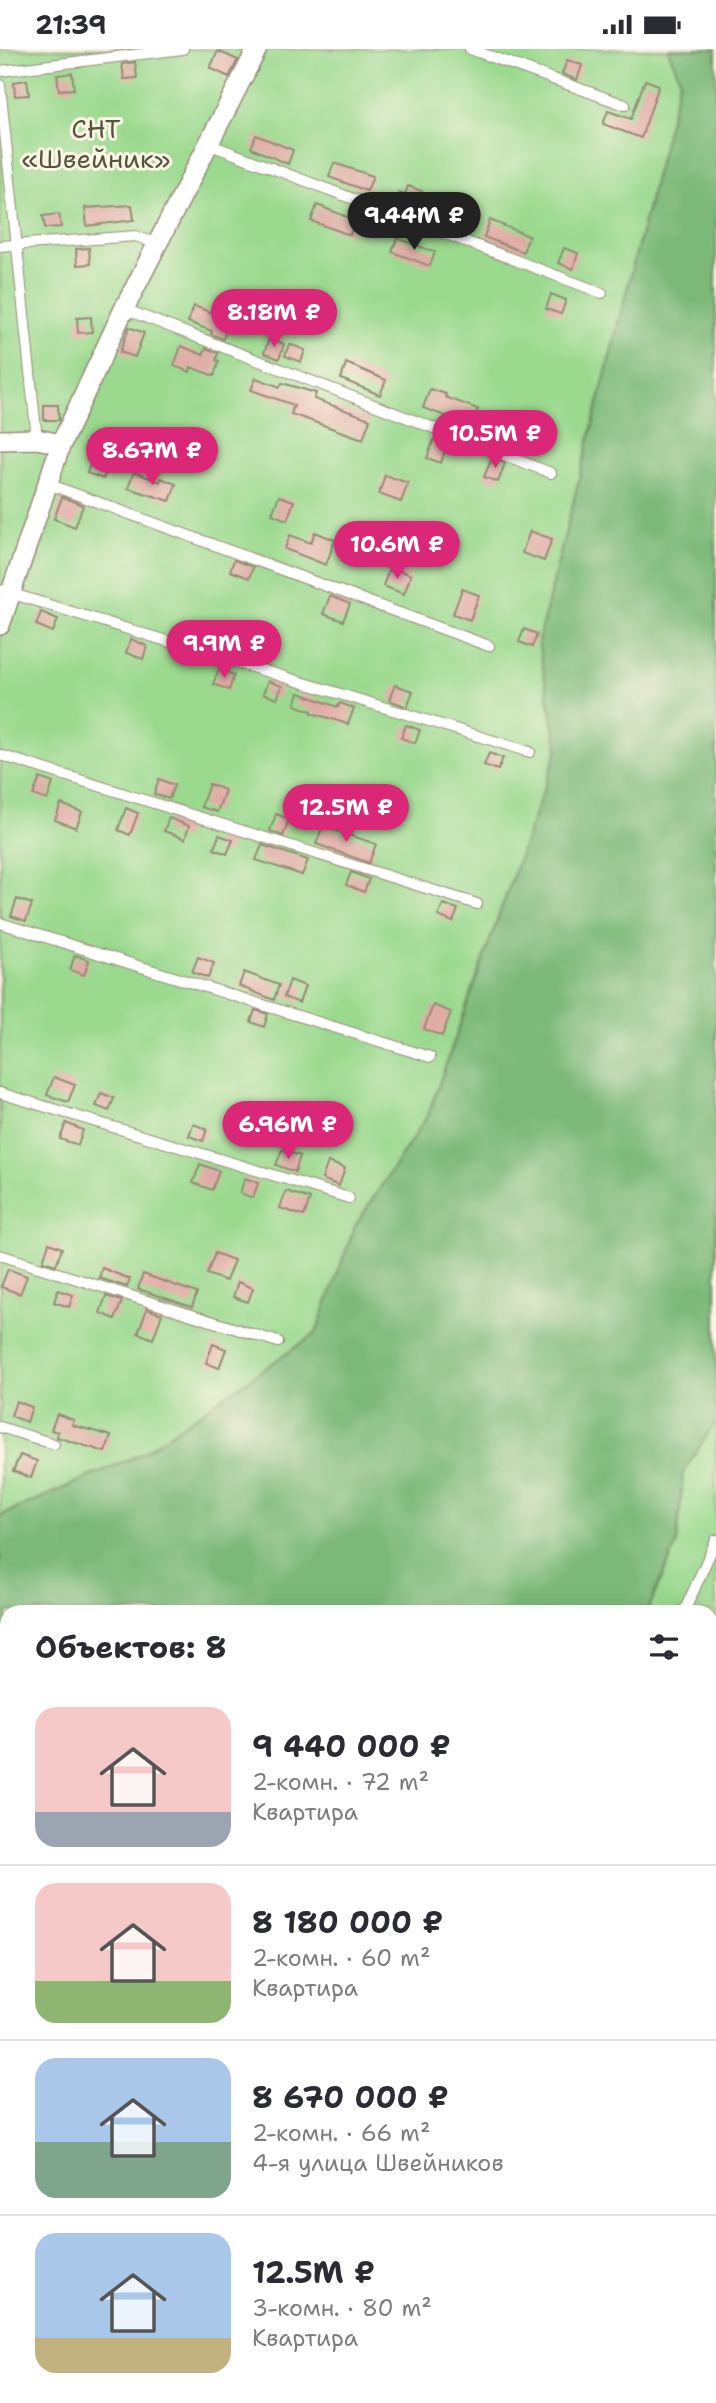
<!DOCTYPE html>
<html lang="ru">
<head>
<meta charset="utf-8">
<style>
  :root { --surface:#fff; --page:#f2f2f3; --text:#2b2b33; --muted:#7c7c81; --line:#e1e1e2; --accent:#db2777 }
  body { margin:0; font-family:"Shantell Sans",sans-serif; background:var(--page); color:var(--text); height:100vh; display:flex; flex-direction:column; font-size:26px; white-space:nowrap }
  * { box-sizing:border-box; margin:0 }
  p { font-size:23px; color:var(--muted) }
  .icon { flex:none; width:38px; height:38px; fill:none; stroke:currentColor; stroke-width:2; stroke-linecap:round; stroke-linejoin:round }
  .map { position:relative; flex:1; overflow:hidden }
  .panel { position:absolute; left:0px; top:1556px; width:718px; height:800px; display:flex; flex-direction:column; background:var(--surface); border-radius:21px 21px 0 0; box-shadow:0 7px 28px #0002 }
  .panel>* { flex:none }
  .price { position:absolute; translate:-50% -60px; padding:0 16px; border-radius:24px; background:var(--accent); color:#fff; font-size:23px; line-height:46px; filter:drop-shadow(0 2px 4px #0008) }
  .price::after { content:''; position:absolute; left:50%; top:42px; width:21px; height:16px; margin-left:-10px; background:inherit; clip-path:polygon(0 0,100% 0,50% 100%) }
  .price.active { background:#222; color:#fff }
  ul { padding:0; list-style:none }
  li { display:flex; align-items:center; gap:21px; height:175px; padding:0 35px }
  li+li { border-top:2px solid var(--line) }
  li span { display:grid; place-items:center; flex:none; width:196px; height:140px; border-radius:21px; color:#555 }
  li>.icon { margin-inline-start:auto }
  span .icon { width:84px; height:84px; fill:#fffc; stroke-width:1 }
  li b { font-size:30px }
  h2 { display:flex; justify-content:space-between; align-items:center; height:84px; padding:0 35px; font-size:30px }
  .status { display:flex; justify-content:space-between; align-items:center; height:49px; padding:0 35px; background:var(--surface); direction:ltr }
  .status svg { height:19px; fill:currentColor }
  .map>svg:first-child { display:block }
  .green { fill:#9ad98e; stroke:#6a8256; stroke-width:2 }
  .forest { fill:#7bb979; stroke:#5b724c; stroke-width:2 }
  .building { fill:#dfaca5 }
  .lines { fill:none; stroke-linecap:round; stroke-linejoin:round }
  .lane-casing { stroke:#978a77; stroke-width:12 }
  .street-casing { stroke:#978a77; stroke-width:22 }
  .lane { stroke:#fff; stroke-width:10 }
  .street { stroke:#fff; stroke-width:19 }
  .labels { text-anchor:middle; stroke-width:6; stroke-linejoin:round; paint-order:stroke }
  .park-label { font-size:26px; fill:#53563a; stroke:#fcf5e5 }
</style>
</head>
<body>
<div class="status"><b>21:39</b><svg viewBox="0 0 49 12"><path d="M0 12V9h3v3zM5 12V6h3v6zM10 12V3h3v9zM15 12V0h3v12zM26 1h20v11H26zM47 4h2v5h-2z"/></svg></div>
<div class="map">
<svg width="716" height="2354" viewBox="0 0 716 2354">
  <rect width="100%" height="100%" fill="#fcf5e5"/>
  <filter id="ink" filterUnits="userSpaceOnUse"><feTurbulence type="fractalNoise" baseFrequency=".0143" numOctaves="2"/><feDisplacementMap in="SourceGraphic" scale="14" xChannelSelector="R" yChannelSelector="G"/><feConvolveMatrix kernelMatrix="1 2 1 2 8 2 1 2 1" color-interpolation-filters="sRGB"/></filter>
  <filter id="wash" filterUnits="userSpaceOnUse"><feTurbulence type="fractalNoise" baseFrequency=".00686" numOctaves="4" result="noise"/><feDisplacementMap in="SourceGraphic" scale="28" xChannelSelector="R" yChannelSelector="G"/><feGaussianBlur stdDeviation="1.57" result="paint"/><feColorMatrix in="noise" values="0 0 0 0 0 0 0 0 0 0 0 0 0 0 0 0 0 1.4 0 .05"/><feComposite in="paint" operator="in"/></filter>
  <g filter="url(#wash)">
    <rect width="100%" height="100%" fill="#f3ead0"/>
    <!-- green -->
    <path class="green" d="M0,0H668L680,30L538,593L558,700L428,1066L355,1177L316,1284L141,1405L0,1467Z
      M716,1372V2354H66L69,2348H710V1563H647L677,1494L683,1424Z"/>
    <!-- forest -->
    <path class="forest" d="M668,0H716V1372L683,1424L677,1494L647,1563H7V2348L69,2349L66,2354H0V1467L141,1405L316,1284L355,1177L428,1066L558,700L538,593L680,30Z"/>
    <g id="blocks">
      <!-- building -->
      <path class="building" d="M218,2L238,11L229,28L210,19Z
        M567,11L582,16L577,31L562,25Z
        M135,13L137,29L124,30L122,15Z
        M72,24L74,40L59,41L57,26Z
        M27,31L29,46L15,47L14,33Z
        M645,31L659,36L641,89L603,75L608,62L631,70Z
        M256,86L293,101L288,115L251,99Z
        M334,114L373,127L367,142L329,128Z
        M408,137L422,142L419,150L449,161L445,174L395,154L399,143L405,145Z
        M132,156L134,171L87,177L85,159Z
        M317,156L355,171L350,186L311,172Z
        M59,165L61,178L45,179L43,167Z
        M490,171L529,187L523,203L484,188Z
        M397,189L435,203L430,217L392,203Z
        M89,199L90,215L77,216L76,200Z
        M564,199L578,204L573,220L558,214Z
        M551,245L566,251L561,265L546,260Z
        M194,257L218,266L219,263L231,267L223,290L211,285L212,282L188,273Z
        M91,268L92,283L78,284L77,269Z
        M129,278L144,284L135,308L120,303Z
        M269,290L284,295L279,310L264,304Z
        M289,295L305,301L301,313L285,307Z
        M181,297L203,306L206,299L218,304L216,311L219,312L214,327L191,318L190,323L174,317Z
        M346,314L386,331L380,346L341,330Z
        M256,329L280,338L282,334L316,344L314,350L370,370L363,390L291,365L294,356L251,341Z
        M430,340L446,345L445,348L478,360L471,380L453,374L454,370L423,359Z
        M44,356H58L59,371H44Z
        M505,374L543,389L538,403L512,393L510,400L497,395Z
        M434,390L447,395L441,414L427,409Z
        M492,409L505,414L498,433L484,428Z
        M92,410L109,416L103,430L87,424Z
        M134,423L160,433L161,429L176,435L170,452L128,439Z
        M385,426L408,434L401,453L379,445Z
        M279,447L294,452L287,471L272,465Z
        M62,448L83,456L75,478L54,470Z
        M530,482L552,490L544,512L522,504Z
        M315,483L335,491L326,516L285,500L290,486L311,494Z
        M234,511L253,518L249,529L230,522Z
        M390,518L411,526L404,545L383,537Z
        M462,540L479,546L470,571L453,565Z
        M330,547L350,555L343,572L323,565Z
        M41,563L58,570L53,583L36,576Z
        M524,580L537,585L532,598L519,593Z
        M131,590L147,597L143,610L126,604Z
        M219,620L234,626L229,641L213,635Z
        M268,632L282,637L277,650L263,645Z
        M395,636L413,642L407,658L389,651Z
        M299,644L338,658L340,654L354,659L348,675L312,664V662L295,656Z
        M406,676L420,681L415,694L401,689Z
        M489,704L503,709L498,721L484,716Z
        M40,729L53,734L47,751L33,746Z
        M159,730L174,736L169,750L154,745Z
        M209,735L225,741L217,763L201,758Z
        M61,755L82,763L76,779L55,771Z
        M126,759L138,764L130,786L118,781Z
        M276,765L289,770L283,787L270,782Z
        M169,769L189,777L185,790L164,782Z
        M323,777L376,795L369,814L316,795Z
        M219,786L233,791L227,805L214,800Z
        M262,796L308,811L302,826L256,811Z
        M351,823L369,830L364,843L346,836Z
        M17,850L32,855L26,872L11,867Z
        M443,855L458,860L453,873L438,867Z
        M75,906L89,911L84,926L70,921Z
        M198,908L214,914L208,929L192,923Z
        M244,923L279,936L274,951L239,937Z
        M290,931L305,937L299,954L284,948Z
        M433,956L451,963L442,987L424,980Z
        M255,961L268,965L264,978L251,973Z
        M54,1028L75,1036L68,1053L47,1046Z
        M101,1044L114,1049L109,1062L96,1057Z
        M66,1074L83,1081L78,1096L60,1090Z
        M193,1075L207,1080L203,1092L189,1087Z
        M282,1101L300,1107L295,1123L276,1116Z
        M328,1113L345,1119L339,1137L322,1130Z
        M200,1115L219,1122L212,1141L193,1134Z
        M245,1129L258,1134L253,1149L240,1144Z
        M286,1142L310,1150L304,1167L280,1159Z
        M49,1194L62,1199L56,1216L43,1212Z
        M215,1204L234,1211L226,1232L207,1225Z
        M102,1219L130,1230L127,1238L99,1229Z
        M8,1220L27,1227L20,1245L1,1238Z
        M143,1225L197,1244L192,1258L138,1240Z
        M238,1233L253,1239L248,1253L233,1248Z
        M58,1241L73,1246L69,1258L54,1253Z
        M106,1247L122,1252L115,1270L100,1264Z
        M147,1260L162,1265L153,1290L138,1284Z
        M213,1295L226,1300L219,1319L206,1314Z
        M16,1352L32,1358L27,1373L11,1367Z
        M57,1365L74,1371L72,1376L111,1387L105,1403L57,1388L58,1383L51,1381Z
        M20,1406L37,1412L31,1429L13,1422Z"/>
    </g>
  </g>
  <g filter="url(#ink)">
    <use href="#blocks" fill-opacity="0" stroke="#978a77" stroke-width="2"/>
    <g class="lines">
      <!-- lane casing -->
      <g class="lane-casing">
        <path id="lane" d="M470,0L625,56
          M0,22L183,0
          M0,36L37,390
          M208,95L602,244
          M0,197L136,187L157,195
          M124,260L551,424
          M48,435L489,597
          M0,541L530,703
          M0,706L477,855
          M0,874L430,1008
          M0,1044L349,1149
          M0,1206L278,1293
          M0,1378L54,1395
          M684,1563L716,1491
          M710,1619L716,1620
          M710,1747H716
          M710,1877H716
          M710,2003H716
          M710,2136H716
          M710,2289L716,2290
          M87,2354L90,2348"/>
      </g>
      <!-- street casing -->
      <g class="street-casing">
        <path id="street" d="M0,391L37,390L61,395
          M0,576L61,395L124,260L257,0"/>
      </g>
      <!-- lane -->
      <use href="#lane" class="lane"/>
      <!-- street -->
      <use href="#street" class="street"/>
    </g>
  </g>
  <g class="labels">
    <!-- park labels -->
    <g class="park-label">
      <text x="96" y="89">СНТ<tspan x="96" dy="30">«Швейник»</tspan></text>
    </g>
  </g>
</svg>
<b class="price active" style="left:414px;top:203px">9.44M ₽</b>
<b class="price" style="left:274px;top:300px">8.18M ₽</b>
<b class="price" style="left:495px;top:421px">10.5M ₽</b>
<b class="price" style="left:152px;top:438px">8.67M ₽</b>
<b class="price" style="left:397px;top:532px">10.6M ₽</b>
<b class="price" style="left:224px;top:631px">9.9M ₽</b>
<b class="price" style="left:346px;top:795px">12.5M ₽</b>
<b class="price" style="left:288px;top:1112px">6.96M ₽</b>
<section class="panel">
<h2>Объектов: 8<svg class="icon" aria-label="filters" viewBox="0 0 24 24"><path d="M4 7h16M4 17h16"/><circle cx="9" cy="7" r="2"/><circle cx="15" cy="17" r="2"/></svg></h2>
<ul>
<li><span style="background:linear-gradient(#f6c9c9 75%,#9aa5b1 0)"><svg class="icon" aria-label="home" viewBox="0 0 24 24"><path d="M3 11l9-7 9 7M6 9v11h12V9"/></svg></span><div><b>9 440 000 ₽</b><p>2-комн. · 72 m²</p><p>Квартира</p></div></li>
<li><span style="background:linear-gradient(#f6c9c9 70%,#8fb573 0)"><svg class="icon" aria-label="home" viewBox="0 0 24 24"><path d="M3 11l9-7 9 7M6 9v11h12V9"/></svg></span><div><b>8 180 000 ₽</b><p>2-комн. · 60 m²</p><p>Квартира</p></div></li>
<li><span style="background:linear-gradient(#a9c7e8 60%,#7fa58c 0)"><svg class="icon" aria-label="home" viewBox="0 0 24 24"><path d="M3 11l9-7 9 7M6 9v11h12V9"/></svg></span><div><b>8 670 000 ₽</b><p>2-комн. · 66 m²</p><p>4-я улица Швейников</p></div></li>
<li><span style="background:linear-gradient(#a9c7e8 75%,#c2b280 0)"><svg class="icon" aria-label="home" viewBox="0 0 24 24"><path d="M3 11l9-7 9 7M6 9v11h12V9"/></svg></span><div><b>12.5M ₽</b><p>3-комн. · 80 m²</p><p>Квартира</p></div></li>
</ul>
</section>
</div>
</body>
</html>
